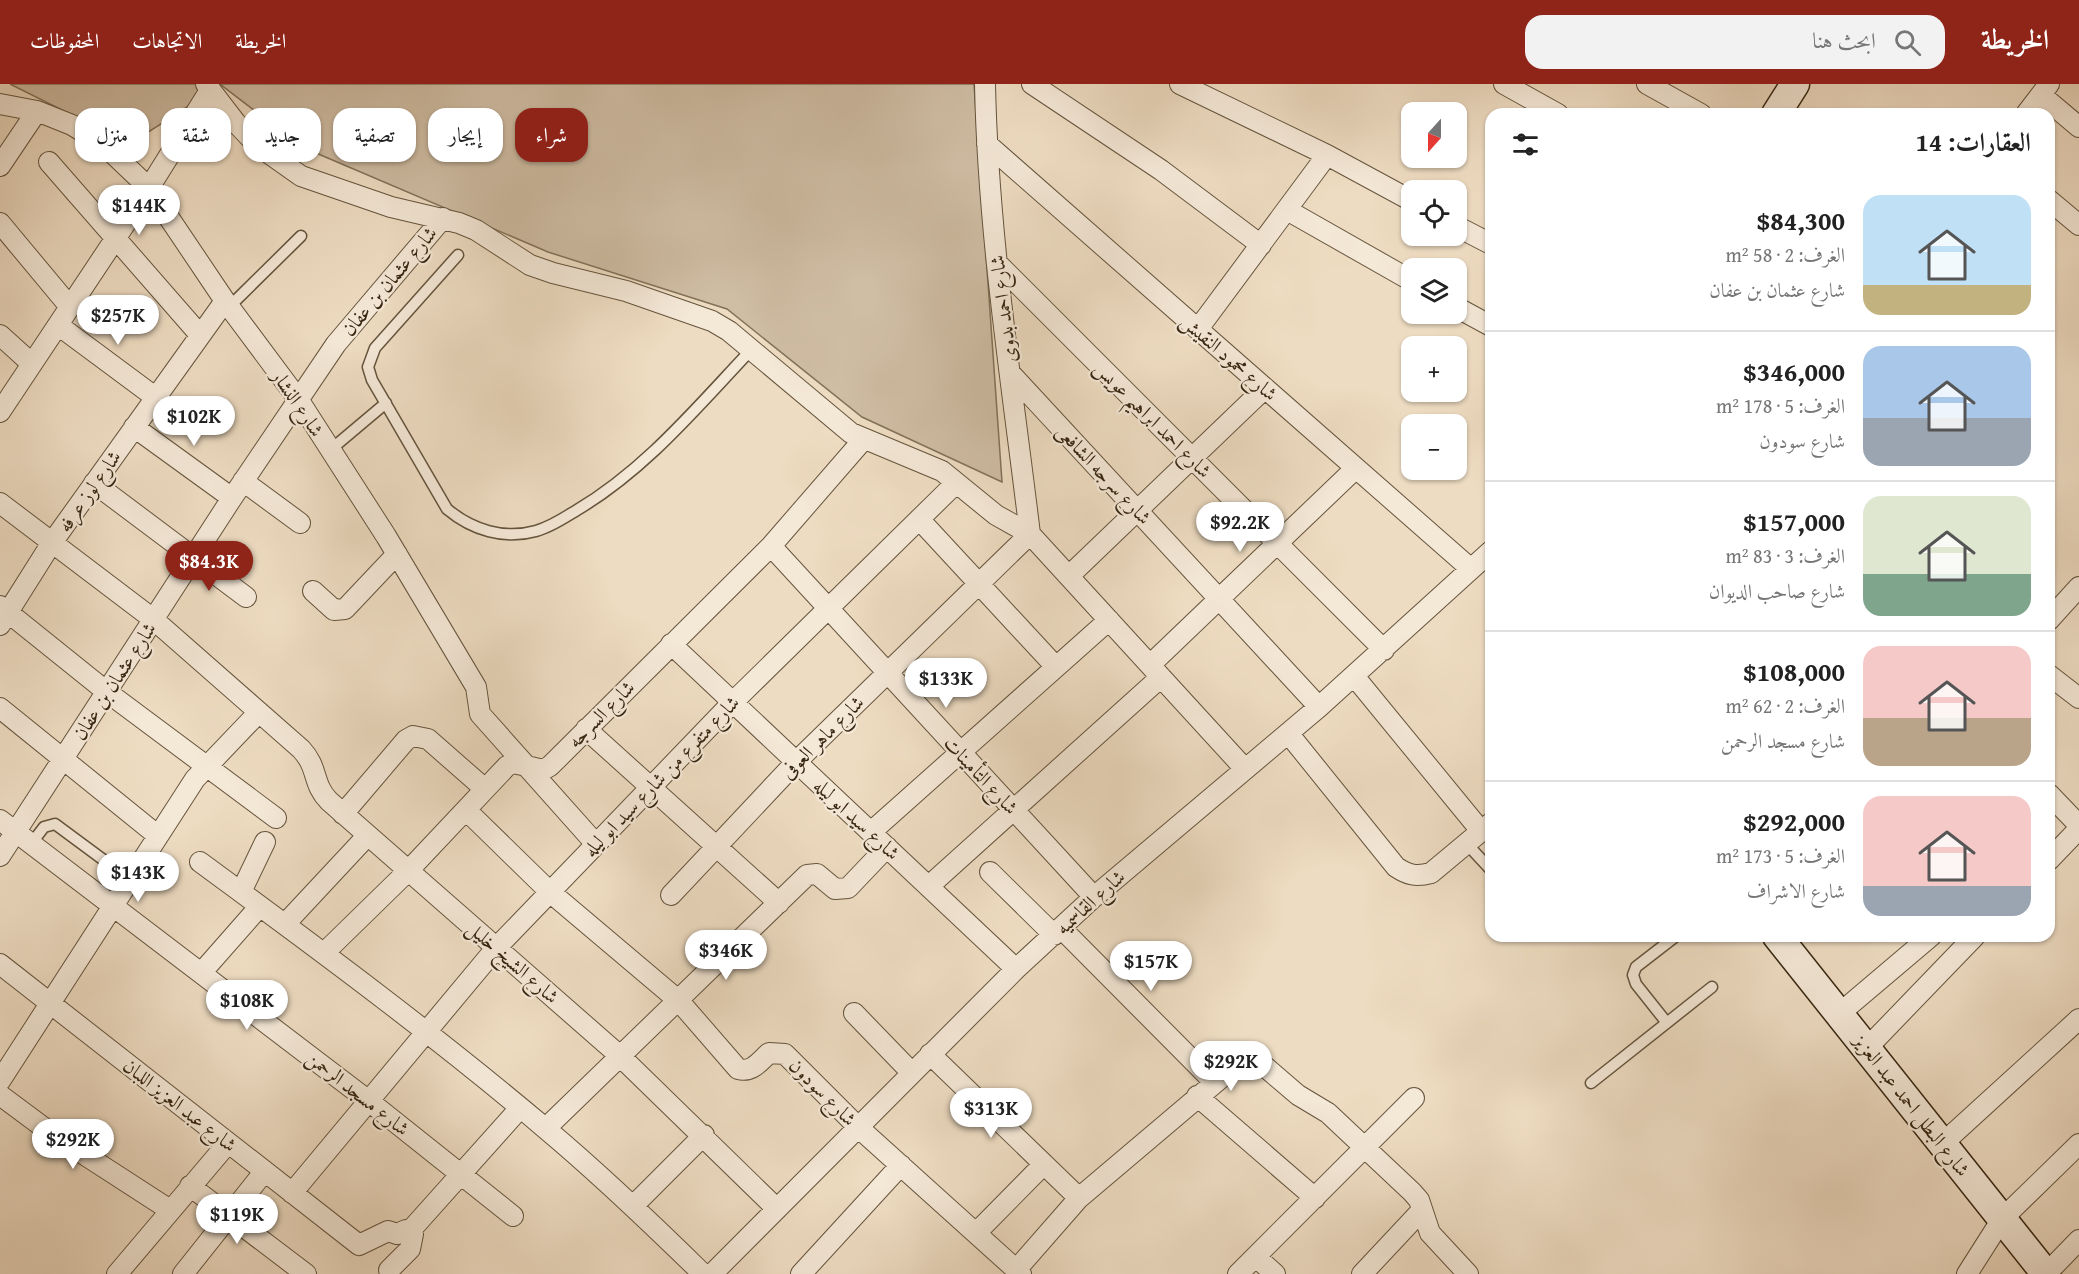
<!DOCTYPE html>
<html lang="ar">
<head>
<meta charset="utf-8">
<style>
  :root { --surface:#fff; --page:#f2f2f2; --text:#222; --muted:#767676; --line:#e0e0e0; --accent:#8f2418 }
  body { margin:0; font-family:"Gentium Book Plus",Amiri,serif; background:var(--page); color:var(--text); direction:rtl; height:100vh; display:flex; flex-direction:column; font-size:22px; white-space:nowrap }
  * { box-sizing:border-box; margin:0 }
  p { font-size:20px; color:var(--muted) }
  .icon { flex:none; width:33px; height:33px; fill:none; stroke:currentColor; stroke-width:2; stroke-linecap:round; stroke-linejoin:round }
  .map { position:relative; flex:1; overflow:hidden; direction:ltr }
  .sheet { position:absolute; left:1485px; top:24px; width:570px; height:834px; display:flex; flex-direction:column; background:var(--surface); border-radius:18px; box-shadow:0 2px 4px #0004; direction:rtl }
  .sheet>* { flex:none }
  .banner { position:absolute; left:18px; top:24px; width:570px; height:54px; direction:rtl; display:flex; gap:12px }
  .needle { width:39px; rotate:201deg }
  .fabs { position:absolute; left:1401px; top:18px; display:grid; gap:12px }
  .fabs a { display:grid; place-items:center; width:66px; height:66px; border-radius:12px; background:var(--surface); box-shadow:0 2px 4px #0004; font-size:30px }
  .price { position:absolute; translate:-50% -51px; padding:0 14px; border-radius:21px; background:#fff; color:#222; font-size:20px; line-height:39px; filter:drop-shadow(0 2px 3px #0008) }
  .price::after { content:''; position:absolute; left:50%; top:36px; width:18px; height:14px; margin-left:-9px; background:inherit; clip-path:polygon(0 0,100% 0,50% 100%) }
  .price.current { background:var(--accent); color:#fff }
  ul { padding:0; list-style:none }
  li { display:flex; align-items:center; gap:18px; height:150px; padding:0 24px }
  li+li { border-top:2px solid var(--line) }
  li span { display:grid; place-items:center; flex:none; width:168px; height:120px; border-radius:18px; color:#555 }
  li>.icon { margin-inline-start:auto }
  span .icon { width:72px; height:72px; fill:#fffc; stroke-width:1 }
  li b { font-size:26px }
  h2 { display:flex; justify-content:space-between; align-items:center; height:72px; padding:0 24px; font-size:26px }
  .chip { padding:0 21px; border-radius:18px; background:var(--surface); box-shadow:0 2px 4px #0004; font-size:21px; line-height:54px }
  .chip.current { background:var(--accent); color:#fff }
  header { display:flex; align-items:center; gap:36px; box-sizing:border-box; height:84px; padding:0 30px; background:var(--accent); color:#fff }
  header strong { font-size:28px }
  nav { display:flex; gap:33px; margin-inline-start:auto; font-size:21px }
  .search { width:420px; height:54px; background:var(--page); display:flex; align-items:center; gap:15px; box-sizing:border-box; padding:0 21px; border-radius:18px; color:var(--muted); font-size:22px }
  .map>svg:first-child { display:block }
  .green { fill:#cfbda4; stroke:#83725a; stroke-width:1.5 }
  .lines { fill:none; stroke-linecap:round; stroke-linejoin:round }
  .lane-casing { stroke:#65543d; stroke-width:13 }
  .street-casing { stroke:#65543d; stroke-width:22 }
  .secondary-casing { stroke:#372611; stroke-width:31 }
  .lane { stroke:#f4e8d7; stroke-width:10 }
  .street { stroke:#f4e8d7; stroke-width:20 }
  .secondary { stroke:#f4e8d7; stroke-width:28 }
  .labels { text-anchor:middle; stroke-width:4.5; stroke-linejoin:round; paint-order:stroke }
  .street-label { font-size:20px; fill:#372611; stroke:#f4e8d7 }
</style>
</head>
<body>
<header>
<strong>الخريطة</strong>
<div class="search"><svg class="icon" aria-label="search" viewBox="0 0 24 24"><circle cx="10" cy="10" r="6"/><path d="M15 15l6 6"/></svg>ابحث هنا</div>
<nav><a>الخريطة</a><a>الاتجاهات</a><a>المحفوظات</a></nav>
</header>
<div class="map">
<svg width="2079" height="1190" viewBox="0 0 2079 1190">
  <rect width="100%" height="100%" fill="#eedcc2"/>
  <filter id="stains"><feTurbulence type="fractalNoise" baseFrequency=".00333" numOctaves="4"/><feColorMatrix values="0 0 0 0 .2 0 0 0 0 .09 0 0 0 0 .02 0 0 0 .5 -.17"/></filter>
  <radialGradient id="worn" r=".72"><stop offset=".6" stop-color="#630" stop-opacity="0"/><stop offset="1" stop-color="#630" stop-opacity=".3"/></radialGradient>
  <!-- green -->
  <path class="green" d="M10,0H974L1002,398L862,333L727,225L548,168L302,63L221,1L130,60Z"/>
  <g class="lines">
    <!-- lane casing -->
    <g class="lane-casing">
      <path id="lane" d="M458,171L375,264L368,283L372,296L447,425C472,446 504,456 536,447C551,443 564,434 577,426C646,385 696,324 751,266
        M229,223L301,152
        M329,367L386,319
        M1466,759L1491,786
        M31,760L44,743L55,740L105,777
        M1667,939L1636,900L1633,891L1636,883L1676,852
        M1591,999L1712,903"/>
    </g>
    <!-- street casing -->
    <g class="street-casing">
      <path id="street" d="M206,0L236,39L257,61L301,92L391,123L459,139L476,146L530,181L553,189L626,207L712,237L729,247L851,349L942,387L996,431L1030,450L1245,685
        M985,0C988,150 1012,301 1030,450
        M1032,0L1161,86L1261,161
        M1180,0L1327,71L1412,117
        M1504,0L1558,30
        M1647,0L1701,30
        M2041,11L2079,43
        M0,20L37,27L72,41L103,60L149,104L225,217L298,315L386,452L476,603L480,630L595,759
        M2026,30L2049,0
        M987,60L1471,485
        M49,78L200,251
        M0,82L37,27
        M2049,116L2079,141
        M1287,126L1412,197
        M0,139L70,223
        M1456,142L1491,160
        M998,180L1384,566
        M1456,223L1491,242
        M58,241L155,313
        M1198,245L1327,71
        M0,251L32,280
        M1011,290L1319,623
        M0,328L149,104L210,6
        M134,343L232,414
        M243,397L300,439
        M94,399L246,513
        M0,419L153,535L301,665C319,684 312,700 329,717L620,972L777,1125
        M919,435L1056,583
        M771,462L1094,813
        M1070,491L1265,304
        M313,507L334,526L345,525L397,470
        M0,522L107,608L276,734
        M2049,536L2079,503
        M0,541L51,460L225,217
        M671,560L1016,885
        M1150,581L1356,384
        M2049,591L2079,614
        M1354,592L1481,747
        M0,624L157,751
        M586,645L779,819
        M1288,649L1396,783C1408,791 1416,793 1431,789L1491,739
        M2049,710L2077,739L2076,748L2049,776
        M466,726L550,808L679,917L738,985C752,989 759,978 769,969L785,970L859,1044L1021,1190
        M343,730L406,656L413,652L428,655L485,705
        M0,736L370,1018L513,1132
        M871,748L1109,536
        M0,772L232,414L336,260L443,134
        M200,778C317,864 435,951 546,1045C601,1091 652,1140 703,1190
        M990,788L1054,851
        M929,802L1161,593
        M241,808L265,758
        M671,811L796,678L1030,450
        M285,840L368,751
        M1061,844L1214,998
        M324,869L408,787L507,682L514,679L543,686L550,682L771,462L863,356
        M0,880L359,1161L388,1147L397,1150L406,1146L410,1147L520,1024
        M202,888L260,822
        M854,929L912,989
        M1839,930L1931,852
        M1867,964L1975,852
        M930,970L1079,1114
        M0,997L195,695L259,628
        M0,1011L51,1049L170,1126
        M1197,1012L1315,1114
        M546,1044L807,791L817,790L835,805L848,804L887,763
        M1942,1060L2079,935
        M190,1102L306,1190
        M292,1109L497,863L733,618L956,399
        M633,1122L704,1051
        M976,1149L1044,1080
        M1256,1173L1275,1190
        M389,1186L410,1165L413,1150L410,1147
        M1016,1186L1079,1114L1242,976L1256,975L1298,1011L1328,1029L1412,1108L1419,1116L1430,1149L1468,1190
        M117,1190L228,1059
        M183,1190L264,1088
        M712,1190L1016,885L1094,813L1319,623L1491,467
        M801,1190L901,1081
        M1238,1190L1414,1014
        M1362,1190L1422,1126
        M1967,1190L2002,1135L2079,1060
        M2046,1190L2079,1156"/>
    </g>
    <!-- secondary casing -->
    <g class="secondary-casing">
      <path id="secondary" d="M1776,30L1795,0
        M1777,852L2046,1190"/>
    </g>
    <!-- lane -->
    <use href="#lane" class="lane"/>
    <!-- street -->
    <use href="#street" class="street"/>
    <!-- secondary -->
    <use href="#secondary" class="secondary"/>
  </g>
  <g class="labels">
    <!-- street labels -->
    <g class="street-label">
      <text transform="translate(389 197) rotate(-50)" y="7">شارع عثمان بن عفان</text>
      <text transform="translate(1003 225) rotate(-97)" y="7">شارع احمد بدوى</text>
      <text transform="translate(1229 273) rotate(41)" y="7">شارع محمود النقيش</text>
      <text transform="translate(298 319) rotate(56)" y="7">شارع النشار</text>
      <text transform="translate(1153 335) rotate(45)" y="7">شارع احمد ابراهيم عويس</text>
      <text transform="translate(1104 390) rotate(47)" y="7">شارع سرجه الشافعى</text>
      <text transform="translate(89 407) rotate(-55)" y="7">شارع لوز عرفه</text>
      <text transform="translate(114 597) rotate(-57)" y="7">شارع عثمان بن عفان</text>
      <text transform="translate(601 630) rotate(-45)" y="7">شارع السرجه</text>
      <text transform="translate(822 653) rotate(-45)" y="7">شارع ماهر العوفى</text>
      <text transform="translate(981 691) rotate(47)" y="7">شارع التأمينات</text>
      <text transform="translate(661 692) rotate(-46)" y="7">شارع متفرع من شارع سيد ابو ليله</text>
      <text transform="translate(857 735) rotate(43)" y="7">شارع سيد ابو ليله</text>
      <text transform="translate(1090 818) rotate(-42)" y="7">شارع القاسميه</text>
      <text transform="translate(513 878) rotate(41)" y="7">شارع الشيخ خليل</text>
      <text transform="translate(823 1008) rotate(45)" y="7">شارع سودون</text>
      <text transform="translate(358 1009) rotate(38)" y="7">شارع مسجد الرحمن</text>
      <text transform="translate(180 1021) rotate(38)" y="7">شارع عبد العزيز اللبان</text>
      <text transform="translate(1912 1021) rotate(52)" y="7">شارع البطل احمد عبد العزيز</text>
    </g>
  </g>
  <rect width="100%" height="100%" filter="url(#stains)"/>
  <rect width="100%" height="100%" fill="url(#worn)"/>
</svg>
<div class="fabs">
<a><svg class="needle" viewBox="-14 -14 28 28"><path d="M0-13l5 13h-10z" fill="#e53935"/><path d="M0 13l5-13h-10z" fill="#767676"/></svg></a>
<a><svg class="icon" aria-label="locate" viewBox="0 0 24 24"><circle cx="12" cy="12" r="6"/><path d="M12 2v4M12 18v4M2 12h4M18 12h4"/></svg></a>
<a><svg class="icon" aria-label="layers" viewBox="0 0 24 24"><path d="M12 4l9 5-9 5-9-5zM3 14l9 5 9-5"/></svg></a>
<a>+</a>
<a>−</a>
</div>
<b class="price" style="left:139px;top:152px">$144K</b>
<b class="price" style="left:118px;top:262px">$257K</b>
<b class="price" style="left:194px;top:363px">$102K</b>
<b class="price" style="left:1240px;top:469px">$92.2K</b>
<b class="price current" style="left:209px;top:508px">$84.3K</b>
<b class="price" style="left:946px;top:625px">$133K</b>
<b class="price" style="left:138px;top:819px">$143K</b>
<b class="price" style="left:726px;top:897px">$346K</b>
<b class="price" style="left:1151px;top:908px">$157K</b>
<b class="price" style="left:247px;top:947px">$108K</b>
<b class="price" style="left:1231px;top:1008px">$292K</b>
<b class="price" style="left:991px;top:1055px">$313K</b>
<b class="price" style="left:73px;top:1086px">$292K</b>
<b class="price" style="left:237px;top:1161px">$119K</b>
<div class="banner">
<a class="chip current">شراء</a>
<a class="chip">إيجار</a>
<a class="chip">تصفية</a>
<a class="chip">جديد</a>
<a class="chip">شقة</a>
<a class="chip">منزل</a>
</div>
<section class="sheet">
<h2>العقارات: 14<svg class="icon" aria-label="filters" viewBox="0 0 24 24"><path d="M4 7h16M4 17h16"/><circle cx="9" cy="7" r="2"/><circle cx="15" cy="17" r="2"/></svg></h2>
<ul>
<li><span style="background:linear-gradient(#bfe0f5 75%,#c2b280 0)"><svg class="icon" aria-label="home" viewBox="0 0 24 24"><path d="M3 11l9-7 9 7M6 9v11h12V9"/></svg></span><div><b>$84,300</b><p>الغرف: 2 · 58 m²</p><p>شارع عثمان بن عفان</p></div></li>
<li><span style="background:linear-gradient(#a9c7e8 60%,#9aa5b1 0)"><svg class="icon" aria-label="home" viewBox="0 0 24 24"><path d="M3 11l9-7 9 7M6 9v11h12V9"/></svg></span><div><b>$346,000</b><p>الغرف: 5 · 178 m²</p><p>شارع سودون</p></div></li>
<li><span style="background:linear-gradient(#dfe7d0 65%,#7fa58c 0)"><svg class="icon" aria-label="home" viewBox="0 0 24 24"><path d="M3 11l9-7 9 7M6 9v11h12V9"/></svg></span><div><b>$157,000</b><p>الغرف: 3 · 83 m²</p><p>شارع صاحب الديوان</p></div></li>
<li><span style="background:linear-gradient(#f6c9c9 60%,#b9a48a 0)"><svg class="icon" aria-label="home" viewBox="0 0 24 24"><path d="M3 11l9-7 9 7M6 9v11h12V9"/></svg></span><div><b>$108,000</b><p>الغرف: 2 · 62 m²</p><p>شارع مسجد الرحمن</p></div></li>
<li><span style="background:linear-gradient(#f6c9c9 75%,#9aa5b1 0)"><svg class="icon" aria-label="home" viewBox="0 0 24 24"><path d="M3 11l9-7 9 7M6 9v11h12V9"/></svg></span><div><b>$292,000</b><p>الغرف: 5 · 173 m²</p><p>شارع الاشراف</p></div></li>
</ul>
</section>
</div>
</body>
</html>
